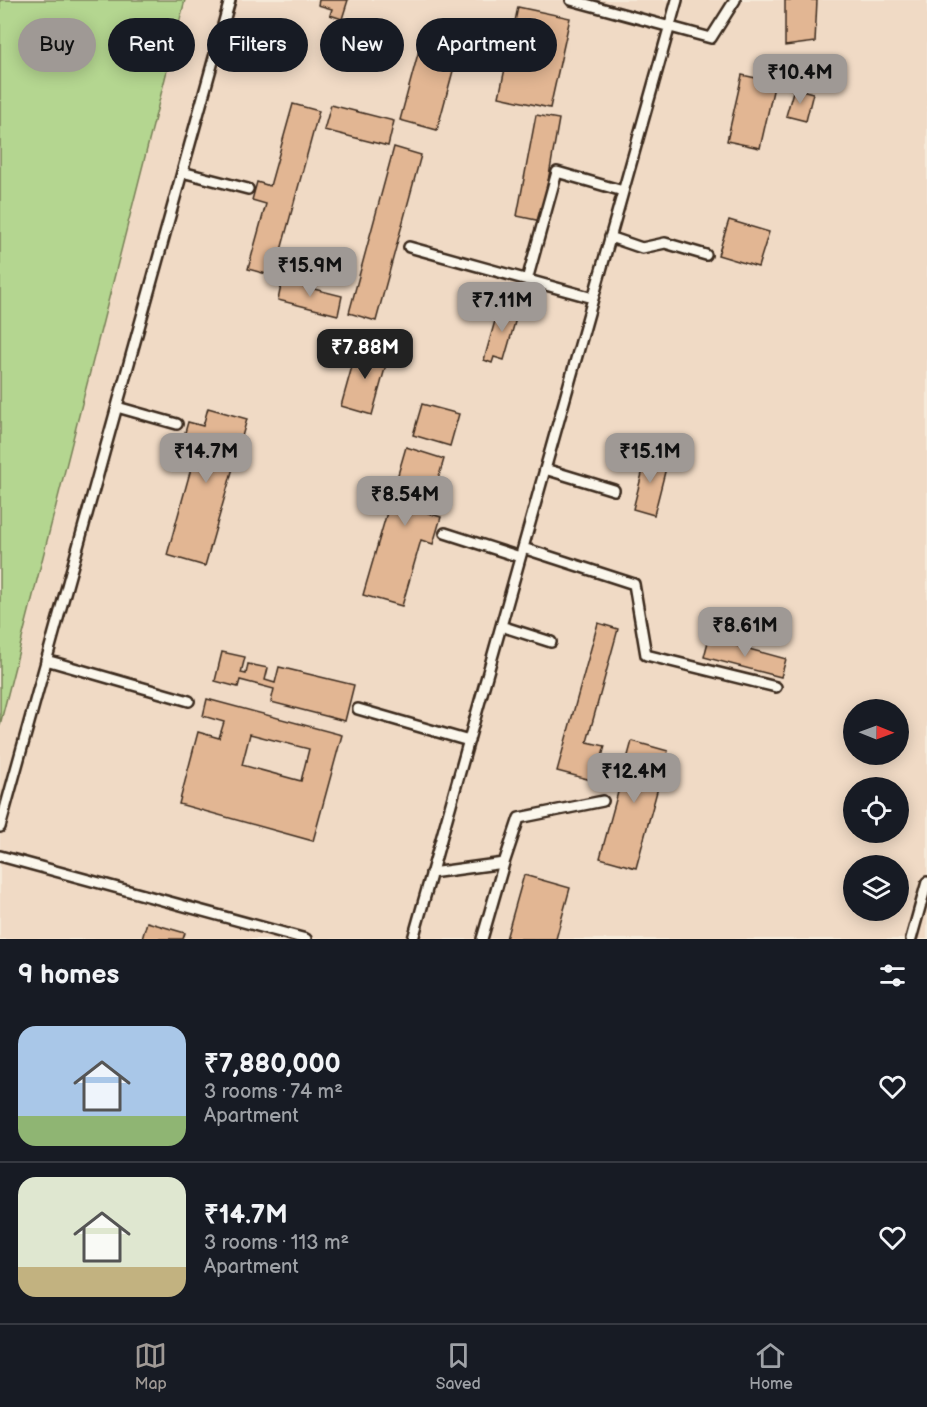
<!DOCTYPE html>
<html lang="en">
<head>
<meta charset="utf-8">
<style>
  :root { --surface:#171b24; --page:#242831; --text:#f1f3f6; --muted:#9ea1a6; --line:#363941; --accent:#9f9995 }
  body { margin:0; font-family:"Balsamiq Sans",sans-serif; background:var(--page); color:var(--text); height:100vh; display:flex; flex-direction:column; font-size:22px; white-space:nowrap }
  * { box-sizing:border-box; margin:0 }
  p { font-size:20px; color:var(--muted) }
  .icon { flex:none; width:33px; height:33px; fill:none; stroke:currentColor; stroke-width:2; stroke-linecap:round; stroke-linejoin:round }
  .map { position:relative; height:939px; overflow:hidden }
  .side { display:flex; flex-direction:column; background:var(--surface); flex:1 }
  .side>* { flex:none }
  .top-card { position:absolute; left:18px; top:18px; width:600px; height:54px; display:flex; gap:12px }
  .needle { width:39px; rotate:91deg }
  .controls { position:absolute; left:843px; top:699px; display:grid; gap:12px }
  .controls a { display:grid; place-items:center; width:66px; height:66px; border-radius:50%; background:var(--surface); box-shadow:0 3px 15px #0003; font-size:30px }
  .price { position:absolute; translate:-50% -51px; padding:0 14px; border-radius:12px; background:var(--accent); color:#111; font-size:20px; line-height:39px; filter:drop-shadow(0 2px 3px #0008) }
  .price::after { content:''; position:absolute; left:50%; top:36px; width:18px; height:14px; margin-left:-9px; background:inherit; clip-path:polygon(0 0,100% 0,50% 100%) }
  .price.on { background:#222; color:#fff }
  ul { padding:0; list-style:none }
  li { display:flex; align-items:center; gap:18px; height:150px; padding:0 18px }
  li+li { border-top:2px solid var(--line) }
  li span { display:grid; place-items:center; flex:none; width:168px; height:120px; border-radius:18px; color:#555 }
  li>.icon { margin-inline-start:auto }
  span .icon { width:72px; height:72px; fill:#fffc; stroke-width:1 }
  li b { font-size:26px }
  h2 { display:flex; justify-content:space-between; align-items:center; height:72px; padding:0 18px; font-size:26px }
  .pill { padding:0 21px; border-radius:27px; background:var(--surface); box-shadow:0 3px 15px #0003; font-size:21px; line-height:54px }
  .pill.on { background:var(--accent); color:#111 }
  .tab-bar { display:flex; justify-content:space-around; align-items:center; height:84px; border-top:2px solid var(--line); background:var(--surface); font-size:16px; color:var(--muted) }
  .tab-bar a { display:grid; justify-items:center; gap:3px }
  .tab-bar .on { color:var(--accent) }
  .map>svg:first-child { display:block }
  .built { fill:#f0dac5; fill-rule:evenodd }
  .green { fill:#b4d690; stroke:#788057; stroke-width:1.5 }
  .building { fill:#e2b693; stroke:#3b2a1e; stroke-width:1.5; fill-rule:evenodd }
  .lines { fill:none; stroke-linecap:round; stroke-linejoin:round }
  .service-casing { stroke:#3b2a1e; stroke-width:14 }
  .service { stroke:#fbf7ec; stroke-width:9 }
</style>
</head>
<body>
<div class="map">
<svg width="927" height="939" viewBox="0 0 927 939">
  <rect width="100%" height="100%" fill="#f6eada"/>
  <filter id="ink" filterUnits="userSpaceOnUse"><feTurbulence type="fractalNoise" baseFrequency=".0167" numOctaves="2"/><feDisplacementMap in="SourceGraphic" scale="12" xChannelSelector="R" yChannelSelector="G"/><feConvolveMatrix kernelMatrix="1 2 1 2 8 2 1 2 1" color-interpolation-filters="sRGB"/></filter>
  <g filter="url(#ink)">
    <!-- built -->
    <path class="built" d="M0,0H927V939H0ZM854,710H898V754H854ZM854,788H898V832H854ZM854,866H898V910H854Z"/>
    <!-- green -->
    <path class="green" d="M0,0H185L0,725Z"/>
    <!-- building -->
    <path class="building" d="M319,0H348L342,19L330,15L332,9L318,5Z
      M785,0H817L815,42L785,46Z
      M518,7L570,18L550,108L499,97Z
      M426,24L463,34L437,130L400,120Z
      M742,75L775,82L760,148L727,141Z
      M794,88L813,93L806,121L786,116Z
      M293,104L319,111L274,276L248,269L266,204L252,200L257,182L270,186Z
      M331,105L394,121L388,146L324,130Z
      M536,115L559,119L541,221L517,216Z
      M394,147L421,155L376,321L349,313Z
      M729,220L769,232L758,267L718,255Z
      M282,281L342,296L338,315L278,300Z
      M500,303L519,308L504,360L494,357L492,363L484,360Z
      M358,345L389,354L372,415L341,406Z
      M422,404L459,414L450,446L413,435Z
      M208,408L247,419L205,566L167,555L197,447L182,443L188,422L203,426Z
      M406,447L444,459L428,513L441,517L433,544L421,540L402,606L363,595Z
      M647,454L668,460L654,515L633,509Z
      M598,623L618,629L587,742L605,746L595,781L557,771Z
      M709,638L786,659L781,677L704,657Z
      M222,652L245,657L241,673L246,674L248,664L268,668L265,680L275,683L279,667L354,685L345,721L271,702L274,689L240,680L238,687L215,681Z
      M207,699L342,735L313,841L179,804L198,732L219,738L224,722L203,716ZM250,734L309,749L301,781L242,765Z
      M632,741L668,751L636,868L600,858Z
      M524,875L570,888L556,939H506Z
      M147,922L185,933L183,939H142Z"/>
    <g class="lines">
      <!-- service casing -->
      <g class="service-casing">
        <path id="service" d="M571,0L711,38L735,0
          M182,172L248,189
          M610,237L642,248L665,243L706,255
          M409,247L593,298
          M527,280L557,172L623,191
          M117,407L177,424
          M545,469L614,490
          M445,533L520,557
          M523,548L634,584L646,655L776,687
          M501,626L551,642
          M46,660L189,701
          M358,709L469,741
          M0,827L230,0
          M0,856L306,939
          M431,873L504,863L519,818L603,801
          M413,939L677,0
          M482,939L504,863
          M911,939L927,882"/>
      </g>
      <!-- service -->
      <use href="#service" class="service"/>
    </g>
  </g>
</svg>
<div class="controls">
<a><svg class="needle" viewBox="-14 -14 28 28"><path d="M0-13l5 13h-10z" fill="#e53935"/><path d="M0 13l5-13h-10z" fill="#9ea1a6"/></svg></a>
<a><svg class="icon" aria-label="locate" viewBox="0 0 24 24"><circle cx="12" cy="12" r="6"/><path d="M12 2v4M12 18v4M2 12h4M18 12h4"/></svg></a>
<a><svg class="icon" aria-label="layers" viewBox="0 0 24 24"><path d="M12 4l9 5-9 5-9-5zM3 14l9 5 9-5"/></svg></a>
</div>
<b class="price" style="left:800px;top:105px">₹10.4M</b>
<b class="price" style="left:310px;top:298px">₹15.9M</b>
<b class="price" style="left:502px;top:333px">₹7.11M</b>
<b class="price on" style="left:365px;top:380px">₹7.88M</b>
<b class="price" style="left:206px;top:484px">₹14.7M</b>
<b class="price" style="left:650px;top:484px">₹15.1M</b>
<b class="price" style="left:405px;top:527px">₹8.54M</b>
<b class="price" style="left:745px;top:658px">₹8.61M</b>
<b class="price" style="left:634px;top:804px">₹12.4M</b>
<div class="top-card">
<a class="pill on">Buy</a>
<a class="pill">Rent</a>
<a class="pill">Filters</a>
<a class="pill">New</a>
<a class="pill">Apartment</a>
</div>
</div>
<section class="side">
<h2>9 homes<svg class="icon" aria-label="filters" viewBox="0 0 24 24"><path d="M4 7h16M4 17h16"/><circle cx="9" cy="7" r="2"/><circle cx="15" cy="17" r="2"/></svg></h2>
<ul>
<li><span style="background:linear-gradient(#a9c7e8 75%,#8fb573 0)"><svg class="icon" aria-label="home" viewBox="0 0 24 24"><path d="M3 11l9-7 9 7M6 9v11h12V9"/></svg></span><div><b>₹7,880,000</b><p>3 rooms · 74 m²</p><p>Apartment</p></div><svg class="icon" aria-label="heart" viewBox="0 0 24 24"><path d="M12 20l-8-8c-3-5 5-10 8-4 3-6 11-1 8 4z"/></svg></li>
<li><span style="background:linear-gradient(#dfe7d0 75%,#c2b280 0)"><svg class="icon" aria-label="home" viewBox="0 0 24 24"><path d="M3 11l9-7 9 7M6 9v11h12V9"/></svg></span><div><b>₹14.7M</b><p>3 rooms · 113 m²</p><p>Apartment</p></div><svg class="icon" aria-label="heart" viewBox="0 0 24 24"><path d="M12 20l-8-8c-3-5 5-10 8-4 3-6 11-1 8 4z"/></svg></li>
</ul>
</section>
<nav class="tab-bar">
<a class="on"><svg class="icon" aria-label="map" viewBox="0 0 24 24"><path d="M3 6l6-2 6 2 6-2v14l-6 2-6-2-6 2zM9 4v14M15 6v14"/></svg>Map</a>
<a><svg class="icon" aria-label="saved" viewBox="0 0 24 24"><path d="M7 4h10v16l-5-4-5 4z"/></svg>Saved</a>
<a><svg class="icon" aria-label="home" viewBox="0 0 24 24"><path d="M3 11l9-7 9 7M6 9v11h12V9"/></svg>Home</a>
</nav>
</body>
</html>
